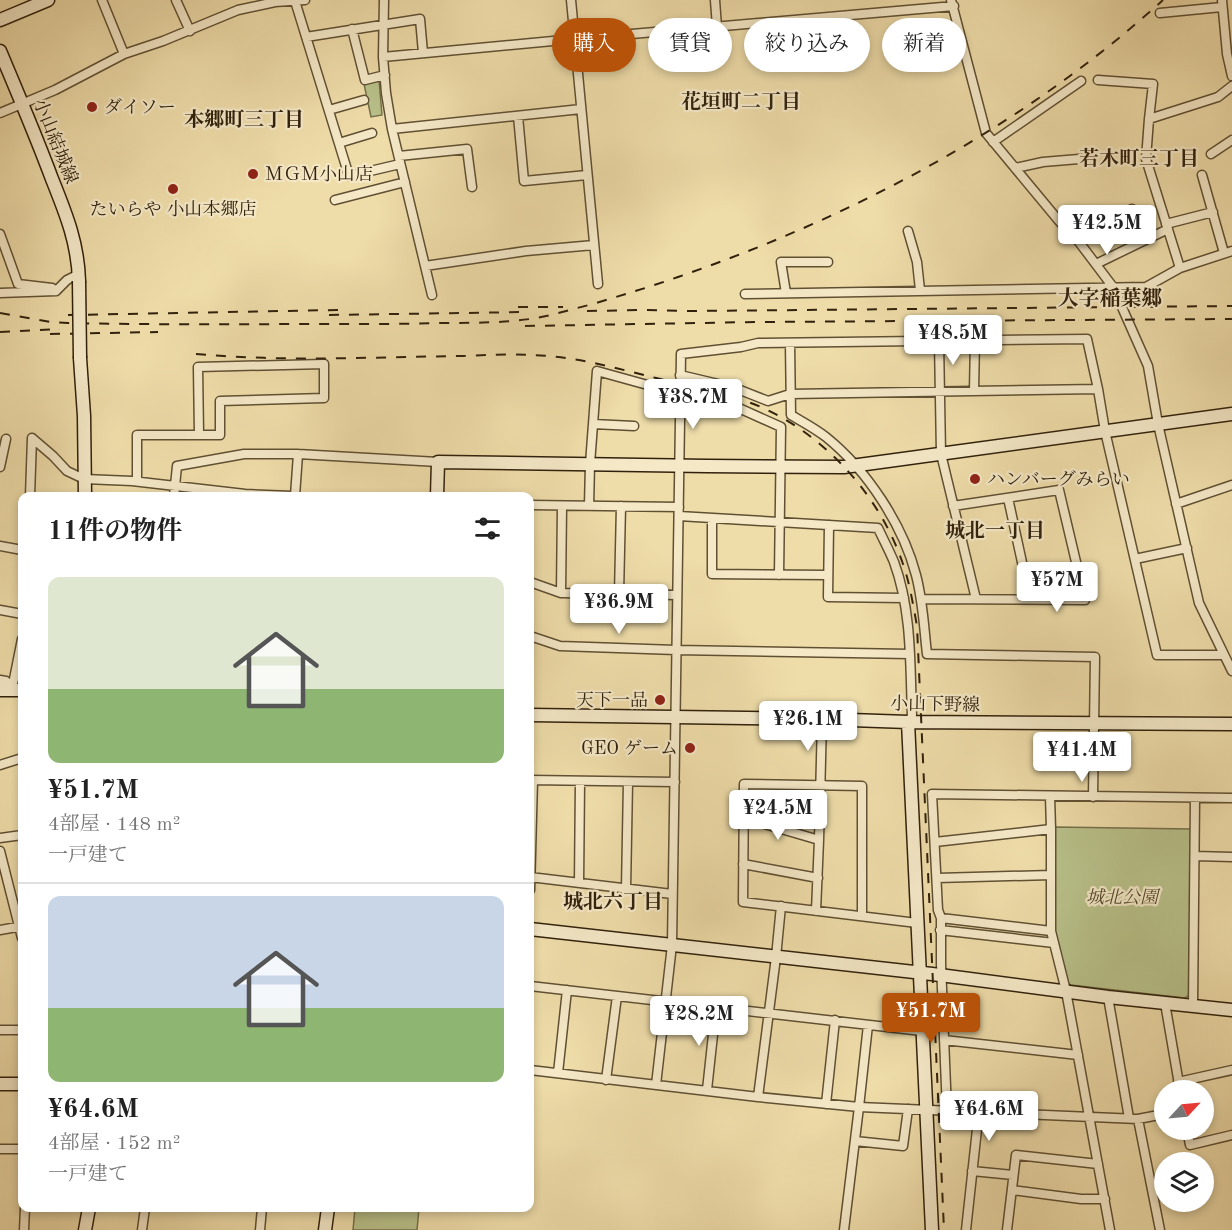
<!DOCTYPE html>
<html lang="ja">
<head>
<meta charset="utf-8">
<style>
  :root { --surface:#fff; --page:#f2f2f2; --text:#222; --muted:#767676; --line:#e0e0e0; --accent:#b45309 }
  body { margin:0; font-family:"Old Standard TT","Noto Serif JP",serif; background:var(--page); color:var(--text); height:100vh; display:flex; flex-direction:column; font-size:22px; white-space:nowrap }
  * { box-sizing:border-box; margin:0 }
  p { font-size:20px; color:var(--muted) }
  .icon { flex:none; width:33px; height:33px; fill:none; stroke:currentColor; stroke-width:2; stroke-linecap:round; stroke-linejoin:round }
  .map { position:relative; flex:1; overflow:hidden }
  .details { position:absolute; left:18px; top:492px; width:516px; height:720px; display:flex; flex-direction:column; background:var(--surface); border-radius:12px; box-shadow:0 3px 9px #0003 }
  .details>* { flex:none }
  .banner { position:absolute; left:552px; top:18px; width:570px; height:54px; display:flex; gap:12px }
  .needle { width:39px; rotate:64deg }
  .controls { position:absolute; left:1154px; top:1080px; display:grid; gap:12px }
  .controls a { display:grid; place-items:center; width:60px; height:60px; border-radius:50%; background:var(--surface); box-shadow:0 3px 9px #0003; font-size:30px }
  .price { position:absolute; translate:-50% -51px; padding:0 14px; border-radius:6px; background:#fff; color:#222; font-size:20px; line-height:39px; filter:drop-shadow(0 2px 3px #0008) }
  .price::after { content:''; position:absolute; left:50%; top:36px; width:18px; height:14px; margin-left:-9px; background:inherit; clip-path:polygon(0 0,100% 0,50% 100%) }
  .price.current { background:var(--accent); color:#fff }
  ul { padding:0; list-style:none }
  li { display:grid; align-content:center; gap:12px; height:318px; padding:0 30px }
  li+li { border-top:2px solid var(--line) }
  li span { display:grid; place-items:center; height:186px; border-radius:12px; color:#555 }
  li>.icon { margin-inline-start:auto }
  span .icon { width:108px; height:108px; fill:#fffc; stroke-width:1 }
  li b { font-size:26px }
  h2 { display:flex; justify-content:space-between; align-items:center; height:72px; padding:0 30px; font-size:26px }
  .pill { padding:0 21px; border-radius:27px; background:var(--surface); box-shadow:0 3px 9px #0003; font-size:21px; line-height:54px }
  .pill.current { background:var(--accent); color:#fff }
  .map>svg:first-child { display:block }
  .green { fill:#b8c089; stroke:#74704a; stroke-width:1.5 }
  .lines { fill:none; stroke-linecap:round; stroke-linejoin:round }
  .street-casing { stroke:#605033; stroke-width:11 }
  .secondary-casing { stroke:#31210c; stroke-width:15 }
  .street { stroke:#f4e8c7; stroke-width:8 }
  .secondary { stroke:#f4e8c7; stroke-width:12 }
  .rail { stroke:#31210c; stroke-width:2; stroke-dasharray:10 10; stroke-linecap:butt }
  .secondary-bridge-casing { stroke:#31210c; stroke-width:15; stroke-linecap:butt }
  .secondary-bridge { stroke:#f4e8c7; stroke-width:12 }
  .poi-dot { fill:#8f2418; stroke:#f4e8c7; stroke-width:2 }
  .labels { text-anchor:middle; stroke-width:4.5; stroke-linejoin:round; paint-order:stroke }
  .poi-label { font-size:18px; fill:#31210c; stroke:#f4e8c7; text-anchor:start }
  .street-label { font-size:18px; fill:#31210c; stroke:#f4e8c7 }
  .park-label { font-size:18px; font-style:italic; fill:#53492b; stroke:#f4e8c7 }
  .neighbourhood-label { font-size:20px; font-weight:bold; fill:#31210c; stroke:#f4e8c7 }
  .quarter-label { font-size:21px; font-weight:bold; fill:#31210c; stroke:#f4e8c7 }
</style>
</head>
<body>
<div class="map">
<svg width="1232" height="1230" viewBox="0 0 1232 1230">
  <rect width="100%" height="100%" fill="#eedca9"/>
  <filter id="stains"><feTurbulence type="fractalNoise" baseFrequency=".00333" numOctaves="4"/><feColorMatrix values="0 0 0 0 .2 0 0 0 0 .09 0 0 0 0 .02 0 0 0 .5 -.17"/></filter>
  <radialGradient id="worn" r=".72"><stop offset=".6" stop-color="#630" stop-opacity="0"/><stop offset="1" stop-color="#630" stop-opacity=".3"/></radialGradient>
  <!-- green -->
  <path class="green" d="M379,80L382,115L371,117L364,84Z
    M1055,827L1191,829L1189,995L1185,998L1071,985L1067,982L1056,938L1053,917Z
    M355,1208H419L417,1230H353Z"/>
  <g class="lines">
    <!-- street casing -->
    <g class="street-casing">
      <path id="street" d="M102,0L124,54
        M176,0L190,31
        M384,0L383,57L386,93L392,129L432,295
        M571,0L598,284
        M715,0L717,27
        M951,0L986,133L1059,221L1079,242L1113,287L1148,366L1158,424L1199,603L1232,671
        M1222,0L1227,54L1232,76
        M295,1L349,176L400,164
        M1160,13L1222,7
        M352,29L365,80L385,75
        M306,37L420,19L423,53
        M383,57L574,39L954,6
        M1098,80L1153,84L1149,119L1146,159L1180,268
        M329,110L364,100
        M0,113L55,90L124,54L163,41L238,10L275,2L305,0
        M518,116L524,181L587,175
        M1149,119L1218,97L1232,86
        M392,129L581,109
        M993,142L1081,81
        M339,143L372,133
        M1211,154L1232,140
        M399,156L467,149L472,187
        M1015,168L1043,162L1091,158
        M1202,175L1224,253
        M335,200L405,182
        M1166,224L1213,212
        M908,231L917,262L920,290
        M0,234L18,284L52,288L56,291
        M1079,242L1132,209
        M1096,264L1168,229
        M425,266L526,251L594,245
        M0,293L56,291L67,280L79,274
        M786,293L781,262H828
        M745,294L1146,287L1180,268L1232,251
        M939,341L941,454L976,599
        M790,343L791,415C803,422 816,429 826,437C867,470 903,525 916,575C923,601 924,628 927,654L1095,657L1093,797
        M680,375L735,388L768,401L790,394L1098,389
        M974,391L975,340
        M593,424L634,426
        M0,467L6,439
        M137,481V435H220V401L324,398V364L198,367L199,435
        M30,496L32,438L53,456L67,471L84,479L132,481L245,494L292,496
        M174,496L177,466L244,454H298L438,462
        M295,496L298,454
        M1008,498L1030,599
        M1176,504L1232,485
        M530,505L679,507
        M589,506L590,464L597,371L680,394L732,405L781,427L779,575
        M679,516L878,528C883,539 889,550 894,562C912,611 910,664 912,716L908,722
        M712,518V574L828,575
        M829,525L828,597L904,598
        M0,546L22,550
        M1135,559L1187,548
        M530,582L561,593L677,595
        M561,593L562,506
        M619,594L621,506
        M921,599L1085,600L1059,490L953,506
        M0,610L22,614
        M530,636L560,646L676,650L910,654
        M0,680L6,681L12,689
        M12,689L22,639
        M0,765L22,758
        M530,780L675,782
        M1050,796L1051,829V931L1066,991L1110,1230
        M744,818L819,840
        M0,838L22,835
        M935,842L1051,829
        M0,851L22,938
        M1195,856L1232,857
        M743,864L818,878
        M530,877L672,894
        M937,878L1051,875
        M579,883L580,781
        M626,889L628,782
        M530,890L533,780
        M816,911L819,840L822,719
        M862,915V786L744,784L743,902L917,923
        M941,918L1051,931
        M0,930L22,926
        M940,930L1054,943
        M530,986L922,1031
        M1108,997L1129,1118
        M1165,1003L1180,1090
        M1193,1006L1195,798
        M0,1030H22
        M944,1040L1078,1055
        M530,1070L758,1097L859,1107L1138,1119L1164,1114
        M558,1073L567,990
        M606,1080L617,996
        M1178,1082L1232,1070
        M656,1085L672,945L681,354L741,347L758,343L1087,339L1098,389L1105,431L1157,655H1224
        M707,1090L716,1007
        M758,1097L776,957L781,906
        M826,1104L835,1020
        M947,1111L941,964V918L938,910L932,794L1232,798
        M1138,1119L1160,1230
        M1187,1130L1190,1145L1232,1135
        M855,1141L903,1146L908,1109
        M0,1149H22
        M972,1171L1013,1175
        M1012,1190L1081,1199H1105
        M24,1230L25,1208
        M142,1230L145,1208
        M260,1230L262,1208
        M844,1230L859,1107L868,1025
        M966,1230L979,1111
        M1007,1230L1016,1155L1098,1164"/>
    </g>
    <!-- secondary casing -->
    <g class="secondary-casing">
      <path id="secondary" d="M0,20L48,0
        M0,51C18,94 36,136 52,179C66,214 78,243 79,281
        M80,358L84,416L85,496
        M437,496L438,462L707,466L844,467L1232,414
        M0,690H22
        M530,715L822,719L908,722L1232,724
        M908,722L932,1230
        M530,929L932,974L1108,997L1232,1010
        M0,1084H22
        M85,1230L89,1208
        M325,1230L328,1208"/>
    </g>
    <!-- street -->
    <use href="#street" class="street"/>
    <!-- secondary -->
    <use href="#secondary" class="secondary"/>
    <!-- rail -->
    <path class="rail" d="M518,307H563
      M587,311L641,310L693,311L1232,306
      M0,313L50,322L68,323C159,325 250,324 341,324C374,324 408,324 441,323C471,323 500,323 530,319C551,316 572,309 593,304C622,295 650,287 678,277C855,216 1024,126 1163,0
      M68,315L338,310
      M329,315L527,312
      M525,326L756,322L1232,319
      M0,332L60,329
      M50,334L158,332
      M196,354C285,362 375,357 463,356C486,355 509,354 531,355C574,356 615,368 656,378C691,386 727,393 761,407C826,436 880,496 903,564C910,584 913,605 917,626L944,1230"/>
    <!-- secondary-bridge casing -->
    <g class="secondary-bridge-casing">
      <path id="secondary-bridge" d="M79,281L80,358"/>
    </g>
    <!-- secondary-bridge -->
    <use href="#secondary-bridge" class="secondary-bridge"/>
  </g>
  <!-- markers -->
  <g class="poi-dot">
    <circle cx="92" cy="107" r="6"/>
    <circle cx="253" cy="174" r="6"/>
    <circle cx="173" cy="189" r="6"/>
    <circle cx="975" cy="479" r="6"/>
    <circle cx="660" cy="700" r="6"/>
    <circle cx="690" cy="748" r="6"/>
  </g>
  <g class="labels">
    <!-- poi labels -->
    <g class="poi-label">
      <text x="104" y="113">ダイソー</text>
      <text x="265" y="180">ＭＧＭ小山店</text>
      <text x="173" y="215" text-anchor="middle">たいらや 小山本郷店</text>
      <text x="987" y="485">ハンバーグみらい</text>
      <text x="648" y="706" text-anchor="end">天下一品</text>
      <text x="678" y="754" text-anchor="end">GEO ゲーム</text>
    </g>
    <!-- street labels -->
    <g class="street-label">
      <text transform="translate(56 141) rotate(68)" y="6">小山結城線</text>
      <text transform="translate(935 704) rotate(1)" y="6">小山下野線</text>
    </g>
    <!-- park labels -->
    <g class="park-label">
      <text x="1122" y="903">城北公園</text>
    </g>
    <!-- neighbourhood labels -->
    <g class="neighbourhood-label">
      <text x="741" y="108">花垣町二丁目</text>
      <text x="244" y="126">本郷町三丁目</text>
      <text x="1139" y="165">若木町三丁目</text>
      <text x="995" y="537">城北一丁目</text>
      <text x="613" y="908">城北六丁目</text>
    </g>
    <!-- quarter labels -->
    <g class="quarter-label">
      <text x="1110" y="305">大字稲葉郷</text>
    </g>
  </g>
  <rect width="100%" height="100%" filter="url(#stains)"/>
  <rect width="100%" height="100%" fill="url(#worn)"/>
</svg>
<div class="controls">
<a><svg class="needle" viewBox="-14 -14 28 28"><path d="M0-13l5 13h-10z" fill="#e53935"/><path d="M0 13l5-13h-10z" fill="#767676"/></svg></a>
<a><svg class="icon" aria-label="layers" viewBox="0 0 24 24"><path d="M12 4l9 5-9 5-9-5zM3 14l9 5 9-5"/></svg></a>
</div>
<b class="price" style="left:1107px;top:256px">¥42.5M</b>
<b class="price" style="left:953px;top:366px">¥48.5M</b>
<b class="price" style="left:693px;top:430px">¥38.7M</b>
<b class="price" style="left:1057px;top:613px">¥57M</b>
<b class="price" style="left:619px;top:635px">¥36.9M</b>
<b class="price" style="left:808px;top:752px">¥26.1M</b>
<b class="price" style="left:1082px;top:783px">¥41.4M</b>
<b class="price" style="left:778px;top:841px">¥24.5M</b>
<b class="price current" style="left:931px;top:1044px">¥51.7M</b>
<b class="price" style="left:699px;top:1047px">¥28.2M</b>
<b class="price" style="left:989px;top:1142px">¥64.6M</b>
<div class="banner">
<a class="pill current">購入</a>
<a class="pill">賃貸</a>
<a class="pill">絞り込み</a>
<a class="pill">新着</a>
</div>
<section class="details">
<h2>11件の物件<svg class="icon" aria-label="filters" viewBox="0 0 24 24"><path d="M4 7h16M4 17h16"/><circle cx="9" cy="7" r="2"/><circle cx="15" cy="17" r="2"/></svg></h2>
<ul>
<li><span style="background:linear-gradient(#dfe7d0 60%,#8fb573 0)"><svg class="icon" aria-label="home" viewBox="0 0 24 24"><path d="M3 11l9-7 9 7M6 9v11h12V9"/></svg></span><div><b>¥51.7M</b><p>4部屋 · 148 m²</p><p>一戸建て</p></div></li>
<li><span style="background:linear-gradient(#c9d6e8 60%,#8fb573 0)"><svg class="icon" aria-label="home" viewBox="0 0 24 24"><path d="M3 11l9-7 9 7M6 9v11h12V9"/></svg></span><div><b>¥64.6M</b><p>4部屋 · 152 m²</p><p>一戸建て</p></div></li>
</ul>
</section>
</div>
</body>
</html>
